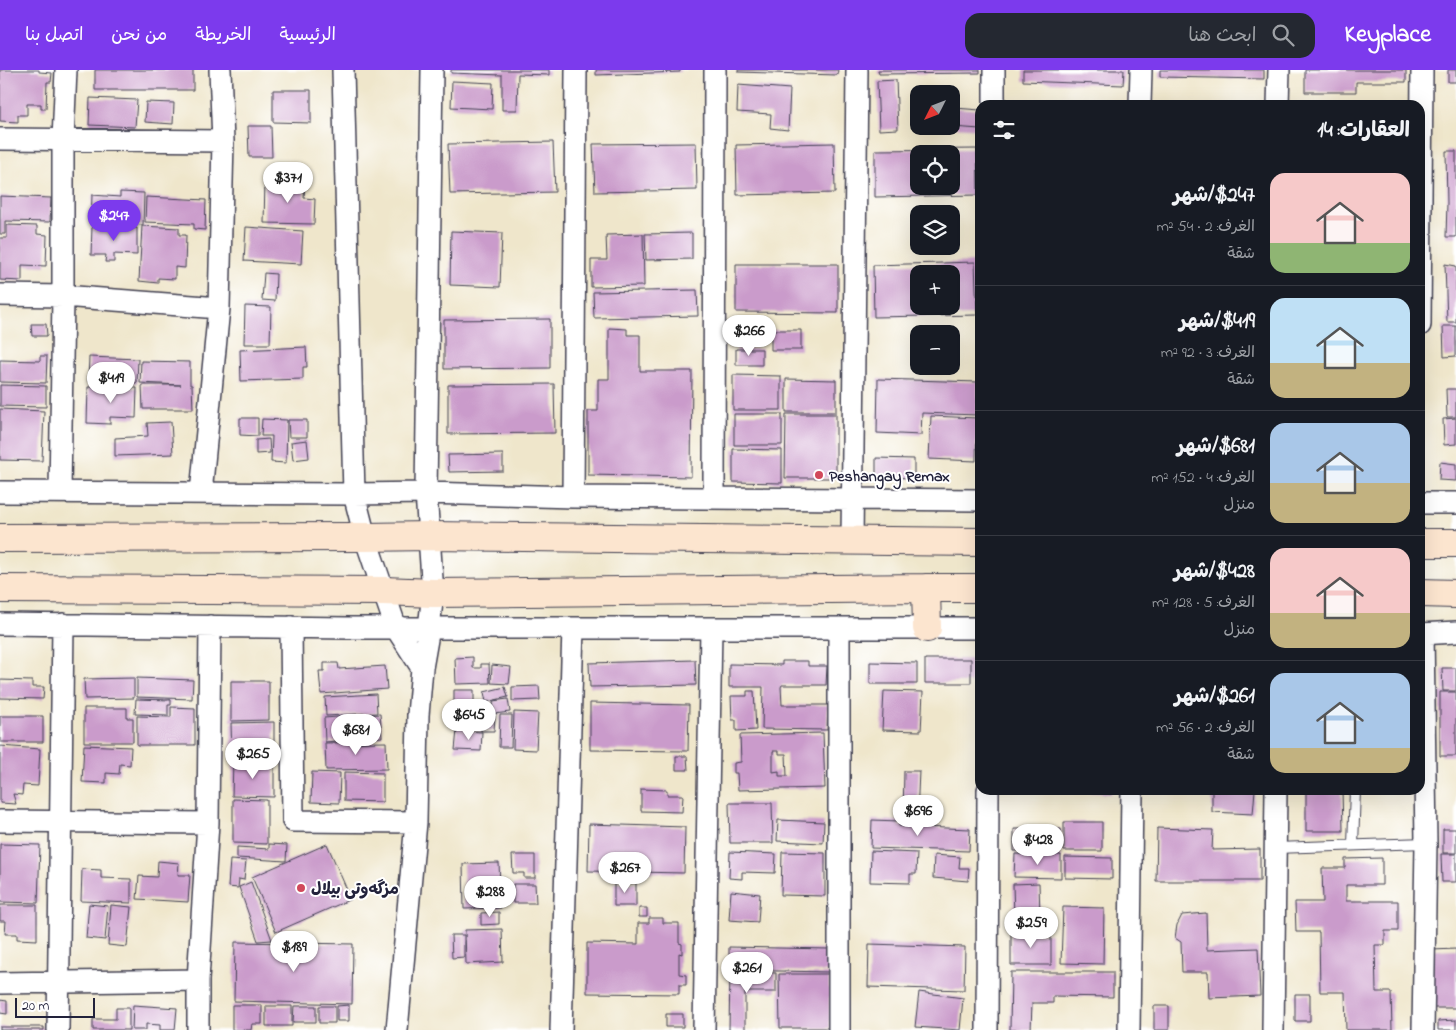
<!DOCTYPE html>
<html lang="ar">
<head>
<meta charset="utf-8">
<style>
  :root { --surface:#171b24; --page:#242831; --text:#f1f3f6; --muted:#9ea1a6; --line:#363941; --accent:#7c3aed }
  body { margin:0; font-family:"Indie Flower","Playpen Sans Arabic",sans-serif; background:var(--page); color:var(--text); direction:rtl; height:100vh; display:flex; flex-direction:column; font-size:19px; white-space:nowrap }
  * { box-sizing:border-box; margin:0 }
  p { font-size:16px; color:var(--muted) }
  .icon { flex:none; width:28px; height:28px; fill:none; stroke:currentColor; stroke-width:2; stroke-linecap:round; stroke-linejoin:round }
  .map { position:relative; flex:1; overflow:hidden; direction:ltr }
  .side { position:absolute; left:975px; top:30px; width:450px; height:695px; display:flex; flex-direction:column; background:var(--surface); border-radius:15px; box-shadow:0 5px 20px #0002; direction:rtl }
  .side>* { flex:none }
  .needle { width:32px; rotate:228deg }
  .buttons { position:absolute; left:910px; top:15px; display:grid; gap:10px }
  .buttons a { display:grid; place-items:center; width:50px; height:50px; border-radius:10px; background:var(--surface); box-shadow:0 5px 20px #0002; font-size:25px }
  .scale { position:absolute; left:15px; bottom:12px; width:80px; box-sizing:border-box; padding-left:5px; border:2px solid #22223b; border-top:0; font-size:14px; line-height:18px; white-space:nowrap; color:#22223b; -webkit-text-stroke:4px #fff; paint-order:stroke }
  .price { position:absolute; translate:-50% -42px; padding:0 11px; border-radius:18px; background:#fff; color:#222; font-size:16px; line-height:32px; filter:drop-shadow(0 1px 2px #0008) }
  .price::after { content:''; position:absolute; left:50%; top:30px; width:15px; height:11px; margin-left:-8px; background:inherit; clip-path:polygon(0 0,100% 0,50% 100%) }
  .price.selected { background:var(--accent); color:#fff }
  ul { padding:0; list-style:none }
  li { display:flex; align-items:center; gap:15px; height:125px; padding:0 15px }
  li+li { border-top:1px solid var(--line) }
  li span { display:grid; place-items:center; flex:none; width:140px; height:100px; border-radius:15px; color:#555 }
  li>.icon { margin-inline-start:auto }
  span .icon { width:60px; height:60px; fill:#fffc; stroke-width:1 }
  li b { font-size:21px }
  h2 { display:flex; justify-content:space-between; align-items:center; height:60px; padding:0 15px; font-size:21px }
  header { display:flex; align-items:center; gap:30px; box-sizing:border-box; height:70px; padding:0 25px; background:var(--accent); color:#fff }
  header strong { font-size:24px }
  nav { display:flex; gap:28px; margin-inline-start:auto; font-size:18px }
  .search { width:350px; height:45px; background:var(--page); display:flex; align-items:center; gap:12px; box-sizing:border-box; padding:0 18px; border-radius:15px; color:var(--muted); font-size:19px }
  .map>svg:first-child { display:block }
  .building { fill:#ca9bcb; fill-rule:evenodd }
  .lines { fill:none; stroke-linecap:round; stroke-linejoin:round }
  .service-casing { stroke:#413f51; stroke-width:12 }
  .minor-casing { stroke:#413f51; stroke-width:24 }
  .secondary-casing { stroke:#413f51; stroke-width:30 }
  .service { stroke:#fff; stroke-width:10 }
  .minor { stroke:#fff; stroke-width:21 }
  .secondary { stroke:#fce5cf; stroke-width:28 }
  .poi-dot { fill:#d1495b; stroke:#fff; stroke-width:2 }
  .labels { text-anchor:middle; stroke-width:4; stroke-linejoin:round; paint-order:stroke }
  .poi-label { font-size:16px; font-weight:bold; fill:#22223b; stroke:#fff; text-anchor:start }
</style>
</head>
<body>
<header>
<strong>Keyplace</strong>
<div class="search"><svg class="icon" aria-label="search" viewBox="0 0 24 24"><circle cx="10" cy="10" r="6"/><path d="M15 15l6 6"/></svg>ابحث هنا</div>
<nav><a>الرئيسية</a><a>الخريطة</a><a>من نحن</a><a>اتصل بنا</a></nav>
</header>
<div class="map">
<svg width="1456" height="960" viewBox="0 0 1456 960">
  <rect width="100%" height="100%" fill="#fff"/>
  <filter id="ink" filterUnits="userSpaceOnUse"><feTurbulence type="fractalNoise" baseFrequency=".02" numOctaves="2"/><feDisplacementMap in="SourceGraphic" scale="10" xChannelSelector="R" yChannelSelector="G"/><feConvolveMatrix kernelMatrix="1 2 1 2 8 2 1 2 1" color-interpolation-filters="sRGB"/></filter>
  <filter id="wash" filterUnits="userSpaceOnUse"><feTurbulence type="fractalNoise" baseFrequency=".0096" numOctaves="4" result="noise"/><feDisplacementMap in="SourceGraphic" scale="20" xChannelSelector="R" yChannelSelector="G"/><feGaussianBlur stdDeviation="1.12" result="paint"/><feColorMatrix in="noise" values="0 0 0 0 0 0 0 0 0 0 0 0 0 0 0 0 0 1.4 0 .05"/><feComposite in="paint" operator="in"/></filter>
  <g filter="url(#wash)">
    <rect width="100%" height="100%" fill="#efe6cb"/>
    <g id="blocks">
      <!-- building -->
      <path class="building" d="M0,0H39V2L52,3L51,12H47L46,39H41V34H27V45H18V52L0,51Z
        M95,0H193V20H95Z
        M451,0H549V5L518,4L517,40H502V5L451,3Z
        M596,0H680V2L596,5Z
        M738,0H838L837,5L738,2Z
        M878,0H980V3L879,4Z
        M1023,0H1124L1123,15L1023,11Z
        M1160,0H1264V9L1160,7Z
        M1305,0H1406V12H1356V22H1305Z
        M1448,0H1456V12H1448Z
        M896,10L898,59L879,60L877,11Z
        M452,11L493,13L492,39L451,37Z
        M738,15L790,19L788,60L770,58L771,44L737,42Z
        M273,20H311V53L273,52Z
        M90,28L137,30L135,57L89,55Z
        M146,32L174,33L173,54L145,52Z
        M955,38L980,40V59L953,57Z
        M248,56H271L272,87H249Z
        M553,72L555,122L450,124L448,74Z
        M696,73L697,120L595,122L593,74Z
        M834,73L835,123L737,125L736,75Z
        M977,79L978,125L875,127V80ZM919,84H951V116H919Z
        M1446,81H1456V167H1446L1447,133Z
        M265,111L305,113L304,128L315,129L314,154L264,153Z
        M120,122L144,123L143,155L91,152L92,125L120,127Z
        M0,126L51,128L50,152L5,151V164H0Z
        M146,127L206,130L205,160L194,159V154L145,152Z
        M7,155L37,156V164L47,165L46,196L22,195V211L0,210V168H7Z
        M142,156L179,158V165H186L185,198L175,197V209L158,208V213L139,211Z
        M92,157L137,158V185L114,184V192H105L106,185H91Z
        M246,157L303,161L301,194L244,191Z
        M451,161L502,163L500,217L450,215Z
        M692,163V189L646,190L645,164Z
        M643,164L644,216L591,217V190H607L606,165Z
        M975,192L977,245L874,247L873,195ZM919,204H951V236H919Z
        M736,194H838V243L736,242Z
        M1445,194L1456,196V252H1447Z
        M264,203L276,204L275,231L262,230Z
        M697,220L698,246L594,248L593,222Z
        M245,236L271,237L270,274H244Z
        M550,249V298L444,299V250Z
        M31,254H46L47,266H32Z
        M1443,256H1456V286L1444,287Z
        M609,258L627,259V265H640V301H692L691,407L588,405V341H598V309H609Z
        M771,260H801V280H771Z
        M306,277L307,297H303V309L241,311L240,280Z
        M736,279H762V295H736Z
        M40,286H47L46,313L0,312V290L40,291Z
        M89,287L138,289L137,313L88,311Z
        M141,291L190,292V315H192L193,339H143L142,315H181L140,313Z
        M733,305L781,306V340H733Z
        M786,309L836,310V342H786Z
        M878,309L978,312L977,345L922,343L921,365L877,363Z
        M554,314L555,363L448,364V315Z
        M0,315L46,316V337L0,336Z
        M88,317L137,318L136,348L110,347V354L87,353Z
        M1446,319H1456V347H1447Z
        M0,339L44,341L42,391L0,390Z
        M734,344H782V375H734Z
        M786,344H836V408H785Z
        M931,346L977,348L976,391L929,389Z
        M240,348H258V366L240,365Z
        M1456,348V374L1444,375L1443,349Z
        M262,349L287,350L286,393L271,392L272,366H261Z
        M288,350H307V367H289Z
        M171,352L173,384L115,386V368L148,366L147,353Z
        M269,369L270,383L256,384V370Z
        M307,370L309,388L293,390L291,372Z
        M733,379L782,380V413L733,412Z
        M503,384V401L449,402L448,385Z
        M876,388L914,389V408L876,407Z
        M1440,392L1456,394V411L1439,410Z
        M473,587V598H481V594H489L490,613L456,614L455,588Z
        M925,589H971V613H925Z
        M695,590L696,615L590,617L589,593Z
        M782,591H808V596H827L826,615H782L781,617L782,635H828L827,660L762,659L763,617H729V594L782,595Z
        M870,592L917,593V614H870Z
        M324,593H338L339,599L385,596L387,619L321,624L319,601H324Z
        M492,595L511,597L509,614L491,613Z
        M1442,598H1456V621H1443Z
        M134,608V628L85,629L84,609Z
        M137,608L193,610L192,629L137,627Z
        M0,610L32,611V617H44L43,629L0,628Z
        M231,611H269V650L231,651Z
        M539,616L540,630L512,631V617Z
        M505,617L508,627L486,632L484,622Z
        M454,620H474V644L454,645Z
        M747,621H754L756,660L736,661V650H732L731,626H747Z
        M884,621L923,622L921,661L882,660Z
        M1440,622H1456V686H1440Z
        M376,624L377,643L326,646L325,627Z
        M136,629L171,630V635H168V645L135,644Z
        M508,629L510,642L494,644L493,631Z
        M590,633L689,635L688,681L590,680Z
        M171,637L195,638V675H137V646L171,647Z
        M84,638H127V648H133V672H84Z
        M514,642L538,643L536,680L513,679Z
        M380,644L382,667L325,672L324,648Z
        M481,645L495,646L494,661H481Z
        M500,645H512L511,677H499Z
        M0,646H43V672H0Z
        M456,646H472V660H456Z
        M274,652V689H232L231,653Z
        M457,660L482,662L481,681L455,680Z
        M823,663L825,718L738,720L737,703H734V693L741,692L740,665ZM773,681H779V684H786L787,706H779V701L773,702Z
        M386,672L387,699L326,700L325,673Z
        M84,675L131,677L130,695L120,694L119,704L106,703V713L82,712Z
        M0,676L40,679L38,716L23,715L22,725L13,724L16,734L0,733Z
        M676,686H687L688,700H676Z
        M233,692L274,693V727L232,726Z
        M904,701H919L917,746H903Z
        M312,702L340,703L339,733L311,732Z
        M344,702L383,703V732L344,731Z
        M641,719L667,720V725H683L682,742L641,741Z
        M1075,720H1112L1111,724L1075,721Z
        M1212,720H1255L1253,744L1212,742Z
        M1306,720H1342L1343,761H1306Z
        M233,729L267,730V774L233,773Z
        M729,733H772L773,773H730Z
        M778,750L824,752L823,773L777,771Z
        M872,750L899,751V756L970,759L969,781L871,778Z
        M1064,752H1102V781H1064Z
        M589,754L685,757L684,803L588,801Z
        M1157,758L1213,760L1212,780L1260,779V811H1156Z
        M1014,759H1061V781H1014Z
        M1443,759H1456V783H1443Z
        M0,774L40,775L38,833L0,832Z
        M269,774L287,775L286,791L237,788V777L269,779Z
        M327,774L351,829L276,862L252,807Z
        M871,781L917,783L916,804H910V813L870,812Z
        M730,782L776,784L775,803L742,802V809L729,808Z
        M782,782L825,783V826L781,825Z
        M1015,784L1061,785V808L1014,807Z
        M1441,784H1456V812H1442Z
        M512,785H535V808H524V803H513Z
        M934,785L960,787L959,798H969L968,811L933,808Z
        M1065,787L1112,788V809L1065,808Z
        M1382,788V815H1346V831H1398V861H1385V875H1375L1376,922H1391L1392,960H1346L1345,922H1320L1319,862H1296L1295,832H1323L1322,798H1345V789Z
        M230,790L246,791L244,810L239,809L238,818L228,817Z
        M158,791L179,793L178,805H190L188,832L137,829L139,806L157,807Z
        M499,793L501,838L464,839L463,794Z
        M82,799L101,800V808L131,809V833L81,831Z
        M251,812L272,870L258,871L239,817Z
        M614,813H636V836H614Z
        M1039,813L1040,846L1014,847L1013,814Z
        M513,814H535L536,833H513Z
        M731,821L760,824L758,852L729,850Z
        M89,834L108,836L105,870L86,868Z
        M0,835H37V870L17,869V864H5L6,851H0Z
        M111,835L131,837L127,877L108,875Z
        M1063,837L1104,838L1103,894L1061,893Z
        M639,838H647V847H639Z
        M499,842V854L481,855V843Z
        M1206,843L1207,880L1258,878L1260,926L1209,928L1208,902H1182L1181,872L1175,868L1177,855L1182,845Z
        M649,848H663V853H679V873L682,874V884L679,883V904L686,905V915H679V924L587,923V873L638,874V853H649Z
        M502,859L503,892L466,894L465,860Z
        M1011,863L1051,864V895H1011Z
        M451,865H464V887L452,888Z
        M235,872L353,874L352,934L234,931Z
        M869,874L965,877L964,920L868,917Z
        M729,877L829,879V902L729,900Z
        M1456,879V938H1433L1432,880Z
        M730,902L776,903V922H745V960H729Z
        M1011,902H1113V927L1053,926V933H1032L1031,960H1010Z
        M779,904H829L830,958H780Z
        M919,922L963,928L960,960L915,957Z
        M1295,924H1310V951H1295Z
        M0,930L7,931V944L0,943Z
        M133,935L177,938L175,960H160V955L146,954V960H132Z
        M232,935H262V954H252L251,960H232Z
        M349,935V951H337V936Z
        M266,936H292V956H266Z
        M294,936H316V952H293Z
        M319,936H335V953H319Z
        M1154,936H1169V960H1154Z
        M116,938H129V960H93V949H116Z
        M666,944H683V957H666Z
        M1456,950V960H1438V951Z
        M0,957H44V960H0Z"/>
    </g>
  </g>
  <g filter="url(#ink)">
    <use href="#blocks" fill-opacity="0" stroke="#413f51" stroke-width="1"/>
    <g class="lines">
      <!-- service casing -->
      <g class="service-casing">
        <path id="service" d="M1353,775L1355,720
          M1275,778L1426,773"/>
      </g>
      <!-- minor casing -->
      <g class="minor-casing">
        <path id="minor" d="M343,0L354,424L365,467L396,558L422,598
          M994,35V0
          M1140,35L1141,0
          M1278,35L1279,0
          M0,69L223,71
          M0,225L63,226L219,238
          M1420,255L1422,0
          M0,422L354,424L426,423L573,427L980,430
          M60,422L63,226V70L66,0
          M201,423L219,238L223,71L220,0
          M573,427L576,0
          M714,428L715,0
          M1420,433H1456
          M852,471L857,0
          M0,554L349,558H980
          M291,557L293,751L416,752
          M1420,564L1456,562
          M0,751L208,753
          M0,913L198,910
          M58,960L63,554
          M198,960V910L208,753L210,556
          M397,960L416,752L418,645L422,598L429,558L433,523L426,423L432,0
          M561,960L573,558
          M704,960L711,558
          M839,960V558
          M987,960L988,720
          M1129,960L1132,720
          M1273,960L1276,720
          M1423,960L1426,773L1423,564"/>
      </g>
      <!-- secondary casing -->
      <g class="secondary-casing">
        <path id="secondary" d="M0,468L365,467L429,466L980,472
          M1420,473H1456
          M926,518L927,558
          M0,519L384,521L433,523L926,518H980
          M1420,523L1456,524"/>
      </g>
      <!-- service -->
      <use href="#service" class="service"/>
      <!-- minor -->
      <use href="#minor" class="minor"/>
      <!-- secondary -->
      <use href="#secondary" class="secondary"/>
    </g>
  </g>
  <!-- markers -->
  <g class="poi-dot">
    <circle cx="819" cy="405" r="5"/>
    <circle cx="301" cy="818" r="5"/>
  </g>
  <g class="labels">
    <!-- poi labels -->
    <g class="poi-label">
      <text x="829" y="411">Peshangay Remax</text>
      <text x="311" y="824">مزگەوتی بیلال</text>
    </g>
  </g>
</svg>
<div class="buttons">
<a><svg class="needle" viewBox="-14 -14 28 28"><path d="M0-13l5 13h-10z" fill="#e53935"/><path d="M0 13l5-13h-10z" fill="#9ea1a6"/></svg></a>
<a><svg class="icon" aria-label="locate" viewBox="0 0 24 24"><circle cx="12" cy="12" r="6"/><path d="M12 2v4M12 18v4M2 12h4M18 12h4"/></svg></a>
<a><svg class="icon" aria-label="layers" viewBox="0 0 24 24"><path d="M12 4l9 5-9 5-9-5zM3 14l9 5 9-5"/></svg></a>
<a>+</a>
<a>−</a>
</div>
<div class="scale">20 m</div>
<b class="price" style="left:288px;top:134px">$371</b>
<b class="price selected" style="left:114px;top:172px">$247</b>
<b class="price" style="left:749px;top:287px">$266</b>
<b class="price" style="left:111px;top:334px">$419</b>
<b class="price" style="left:469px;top:671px">$645</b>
<b class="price" style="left:356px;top:686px">$681</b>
<b class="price" style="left:253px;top:710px">$265</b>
<b class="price" style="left:918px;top:767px">$696</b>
<b class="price" style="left:1038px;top:796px">$428</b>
<b class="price" style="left:625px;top:824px">$267</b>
<b class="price" style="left:490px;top:848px">$288</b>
<b class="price" style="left:1031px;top:879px">$259</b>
<b class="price" style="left:294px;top:903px">$189</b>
<b class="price" style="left:747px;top:924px">$261</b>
<section class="side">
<h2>العقارات: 14<svg class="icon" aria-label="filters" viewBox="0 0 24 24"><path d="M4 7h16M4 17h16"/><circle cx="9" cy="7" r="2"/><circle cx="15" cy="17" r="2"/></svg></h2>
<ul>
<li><span style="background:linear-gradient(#f6c9c9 70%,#8fb573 0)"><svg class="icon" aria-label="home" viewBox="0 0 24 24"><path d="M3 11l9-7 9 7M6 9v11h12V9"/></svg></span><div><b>$247/شهر</b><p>الغرف: 2 · 54 m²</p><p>شقة</p></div></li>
<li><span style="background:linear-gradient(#bfe0f5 65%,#c2b280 0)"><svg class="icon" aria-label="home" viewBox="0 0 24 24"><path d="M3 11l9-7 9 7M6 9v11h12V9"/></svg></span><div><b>$419/شهر</b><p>الغرف: 3 · 92 m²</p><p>شقة</p></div></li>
<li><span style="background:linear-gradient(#a9c7e8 60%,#c2b280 0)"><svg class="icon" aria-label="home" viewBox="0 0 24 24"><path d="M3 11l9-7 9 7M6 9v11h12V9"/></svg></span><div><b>$681/شهر</b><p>الغرف: 4 · 152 m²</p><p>منزل</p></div></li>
<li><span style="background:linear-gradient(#f6c9c9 65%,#c2b280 0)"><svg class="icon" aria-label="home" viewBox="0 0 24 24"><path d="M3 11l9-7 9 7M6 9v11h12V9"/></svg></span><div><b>$428/شهر</b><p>الغرف: 5 · 128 m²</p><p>منزل</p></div></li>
<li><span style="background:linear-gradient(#a9c7e8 75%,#c2b280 0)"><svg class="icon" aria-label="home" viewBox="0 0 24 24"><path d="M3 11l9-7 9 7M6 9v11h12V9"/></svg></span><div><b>$261/شهر</b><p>الغرف: 2 · 56 m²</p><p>شقة</p></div></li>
</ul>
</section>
</div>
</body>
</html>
